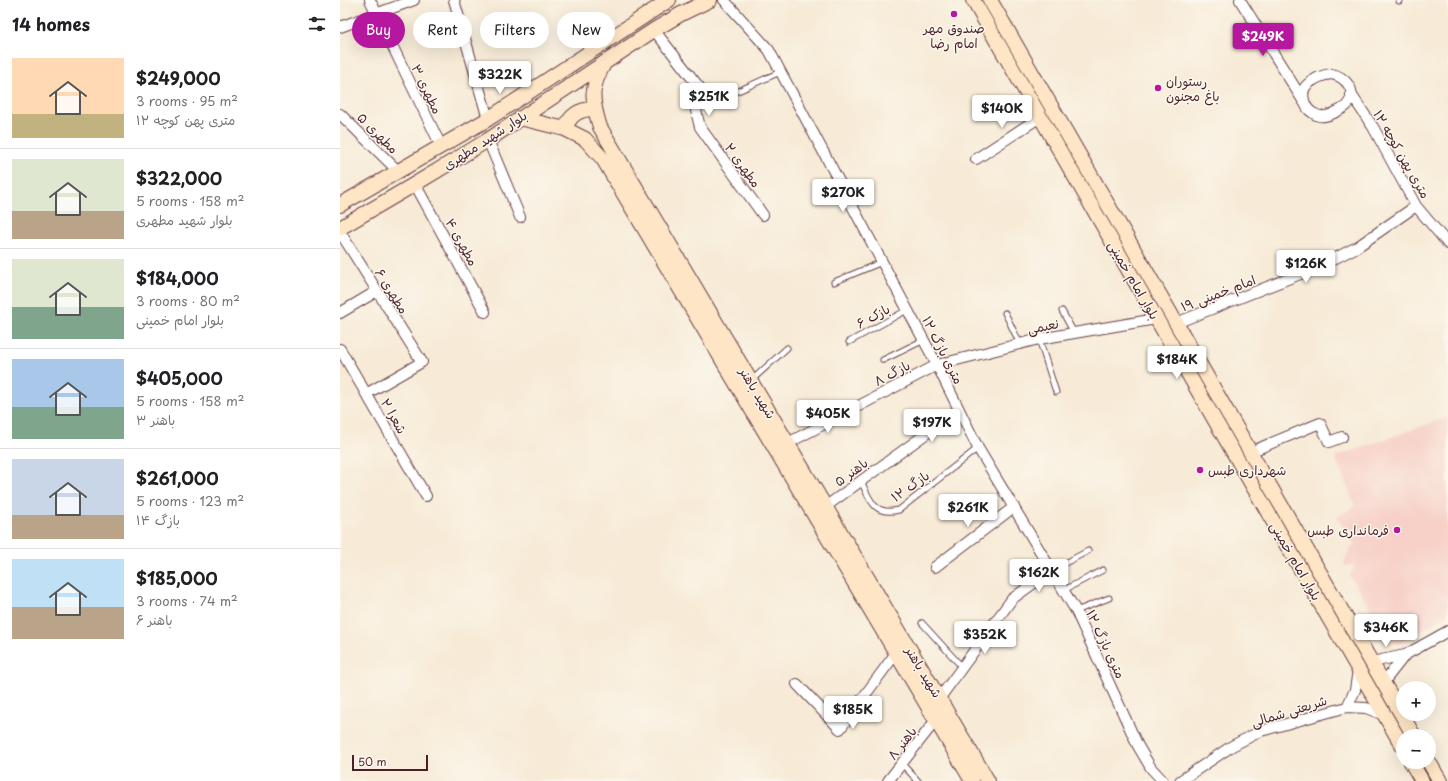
<!DOCTYPE html>
<html lang="en">
<head>
<meta charset="utf-8">
<style>
  :root { --surface:#fff; --page:#f2f2f2; --text:#202124; --muted:#757577; --line:#e0e0e0; --accent:#b5179e }
  body { margin:0; font-family:"Playpen Sans","Playpen Sans Arabic",sans-serif; background:var(--page); color:var(--text); height:100vh; display:flex; flex-direction:column; font-size:15px; white-space:nowrap }
  * { box-sizing:border-box; margin:0 }
  p { font-size:13px; color:var(--muted) }
  .icon { flex:none; width:22px; height:22px; fill:none; stroke:currentColor; stroke-width:2; stroke-linecap:round; stroke-linejoin:round }
  .map { position:relative; flex:1; overflow:hidden }
  .side { display:flex; flex-direction:column; background:var(--surface); width:340px }
  .side>* { flex:none }
  .guide { position:absolute; left:12px; top:12px; width:380px; height:36px; display:flex; gap:8px }
  .tools { position:absolute; left:1056px; top:681px; display:grid; gap:8px }
  .tools a { display:grid; place-items:center; width:40px; height:40px; border-radius:50%; background:var(--surface); box-shadow:0 4px 16px #0002; font-size:20px }
  .scale { position:absolute; left:12px; bottom:10px; width:76px; box-sizing:border-box; padding-left:4px; border:2px solid #4a1f2b; border-top:0; font-size:11px; line-height:14px; white-space:nowrap; color:#4a1f2b; -webkit-text-stroke:3px #fbf7ec; paint-order:stroke }
  .price { position:absolute; translate:-50% -34px; padding:0 9px; border-radius:4px; background:#fff; color:#222; font-size:13px; line-height:26px; filter:drop-shadow(0 1px 2px #0008) }
  .price::after { content:''; position:absolute; left:50%; top:24px; width:12px; height:9px; margin-left:-6px; background:inherit; clip-path:polygon(0 0,100% 0,50% 100%) }
  .price.on { background:var(--accent); color:#fff }
  ul { padding:0; list-style:none }
  li { display:flex; align-items:center; gap:12px; height:100px; padding:0 12px }
  li+li { border-top:1px solid var(--line) }
  li span { display:grid; place-items:center; flex:none; width:112px; height:80px; border-radius:0px; color:#555 }
  li>.icon { margin-inline-start:auto }
  span .icon { width:48px; height:48px; fill:#fffc; stroke-width:1 }
  li b { font-size:17px }
  h2 { display:flex; justify-content:space-between; align-items:center; height:48px; padding:0 12px; font-size:17px }
  .tag { padding:0 14px; border-radius:18px; background:var(--surface); box-shadow:0 4px 16px #0002; font-size:14px; line-height:36px }
  .tag.on { background:var(--accent); color:#fff }
  main { display:flex; flex:1; min-height:0 }
  .map>svg:first-child { display:block }
  .built { fill:#f7d1c8 }
  .lines { fill:none; stroke-linecap:round; stroke-linejoin:round }
  .service-casing { stroke:#643d45; stroke-width:7 }
  .minor-casing { stroke:#643d45; stroke-width:12 }
  .secondary-casing { stroke:#643d45; stroke-width:16 }
  .service { stroke:#fff; stroke-width:5 }
  .minor { stroke:#fff; stroke-width:10 }
  .secondary { stroke:#fde5c5; stroke-width:14 }
  .poi-dot { fill:#b5179e; stroke:#fbf7ec; stroke-width:1.5 }
  .labels { text-anchor:middle; stroke-width:3; stroke-linejoin:round; paint-order:stroke }
  .poi-label { font-size:13px; fill:#4a1f2b; stroke:#fbf7ec; text-anchor:start }
  .street-label { font-size:13px; fill:#4a1f2b; stroke:#fbf7ec }
</style>
</head>
<body>
<main>
<section class="side">
<h2>14 homes<svg class="icon" aria-label="filters" viewBox="0 0 24 24"><path d="M4 7h16M4 17h16"/><circle cx="9" cy="7" r="2"/><circle cx="15" cy="17" r="2"/></svg></h2>
<ul>
<li><span style="background:linear-gradient(#ffd9b3 70%,#c2b280 0)"><svg class="icon" aria-label="home" viewBox="0 0 24 24"><path d="M3 11l9-7 9 7M6 9v11h12V9"/></svg></span><div><b>$249,000</b><p>3 rooms · 95 m²</p><p>۱۲ متری پهن کوچه</p></div></li>
<li><span style="background:linear-gradient(#dfe7d0 65%,#b9a48a 0)"><svg class="icon" aria-label="home" viewBox="0 0 24 24"><path d="M3 11l9-7 9 7M6 9v11h12V9"/></svg></span><div><b>$322,000</b><p>5 rooms · 158 m²</p><p>بلوار شهید مطهری</p></div></li>
<li><span style="background:linear-gradient(#dfe7d0 60%,#7fa58c 0)"><svg class="icon" aria-label="home" viewBox="0 0 24 24"><path d="M3 11l9-7 9 7M6 9v11h12V9"/></svg></span><div><b>$184,000</b><p>3 rooms · 80 m²</p><p>بلوار امام خمینی</p></div></li>
<li><span style="background:linear-gradient(#a9c7e8 60%,#7fa58c 0)"><svg class="icon" aria-label="home" viewBox="0 0 24 24"><path d="M3 11l9-7 9 7M6 9v11h12V9"/></svg></span><div><b>$405,000</b><p>5 rooms · 158 m²</p><p>باهنر ۳</p></div></li>
<li><span style="background:linear-gradient(#c9d6e8 70%,#b9a48a 0)"><svg class="icon" aria-label="home" viewBox="0 0 24 24"><path d="M3 11l9-7 9 7M6 9v11h12V9"/></svg></span><div><b>$261,000</b><p>5 rooms · 123 m²</p><p>بازگ ۱۴</p></div></li>
<li><span style="background:linear-gradient(#bfe0f5 60%,#b9a48a 0)"><svg class="icon" aria-label="home" viewBox="0 0 24 24"><path d="M3 11l9-7 9 7M6 9v11h12V9"/></svg></span><div><b>$185,000</b><p>3 rooms · 74 m²</p><p>باهنر ۶</p></div></li>
</ul>
</section>
<div class="map">
<svg width="1108" height="781" viewBox="0 0 1108 781">
  <rect width="100%" height="100%" fill="#fbf7ec"/>
  <filter id="ink" filterUnits="userSpaceOnUse"><feTurbulence type="fractalNoise" baseFrequency=".025" numOctaves="2"/><feDisplacementMap in="SourceGraphic" scale="8" xChannelSelector="R" yChannelSelector="G"/><feConvolveMatrix kernelMatrix="1 2 1 2 8 2 1 2 1" color-interpolation-filters="sRGB"/></filter>
  <filter id="wash" filterUnits="userSpaceOnUse"><feTurbulence type="fractalNoise" baseFrequency=".012" numOctaves="4" result="noise"/><feDisplacementMap in="SourceGraphic" scale="16" xChannelSelector="R" yChannelSelector="G"/><feGaussianBlur stdDeviation="0.9" result="paint"/><feColorMatrix in="noise" values="0 0 0 0 0 0 0 0 0 0 0 0 0 0 0 0 0 1.4 0 .05"/><feComposite in="paint" operator="in"/></filter>
  <g filter="url(#wash)">
    <rect width="100%" height="100%" fill="#f7ead6"/>
    <!-- built -->
    <path class="built" d="M1108,417V495L1107,496L1108,499V615L1058,644L1043,642L1032,624L1035,616L1010,576L1015,565L1004,566L1006,556L1014,544L997,517L1015,506L995,457Z"/>
  </g>
  <g filter="url(#ink)">
    <g class="lines">
      <!-- service casing -->
      <g class="service-casing">
        <path id="service" d="M1059,0V1
          M398,91L440,72
          M494,282L542,262
          M722,311L734,333
          M665,313L680,344
          M699,339L716,392
          M509,342L567,310
          M543,360L584,340
          M412,380L447,348
          M521,481C530,500 534,516 559,510L638,448
          M712,570L748,551
          M724,590L763,570
          M736,611L769,598
          M582,623L622,667
          M562,764L578,781"/>
      </g>
      <!-- minor casing -->
      <g class="minor-casing">
        <path id="minor" d="M30,0L101,146
          M114,0L148,119
          M384,0L429,50L597,365L638,448L736,611L798,746L811,768L823,781
          M900,0L964,102
          M0,27L74,0
          M314,30L363,92L356,111L360,127L423,215
          M991,74C1005,76 1019,92 1007,105C1005,108 989,116 985,116C981,117 976,115 973,113C964,108 959,91 968,84C974,79 983,75 991,74Z
          M1011,94L1033,127L1076,206L1108,244
          M0,114L58,171
          M148,140L180,217
          M636,159L700,117
          M75,184L145,312
          M0,232L82,362L26,394
          M0,313L37,291
          M836,323L978,267L1017,247L1076,206
          M0,349L86,496
          M448,443L597,365L699,339L816,319
          M910,452L980,423L989,442L1002,437
          M485,507L619,410
          M595,567L674,507
          M1032,662L1065,655L1108,631
          M1043,683L1065,655
          M457,684L500,729L556,653
          M599,699L672,599L712,570
          M1007,707L1015,690L1018,670
          M548,781L596,720
          M840,781L892,746L921,731L1007,707L1026,708L1044,715"/>
      </g>
      <!-- secondary casing -->
      <g class="secondary-casing">
        <path id="secondary" d="M633,0L1063,747
          M650,0L1074,736
          M265,62C250,88 251,98 260,127L648,781
          M180,118L225,129L245,139L263,159L632,781
          M225,129C230,115 239,109 254,109
          M0,205L148,119L329,0
          M0,228L75,184L148,140L314,30L341,14L370,0
          M1071,762L1082,781
          M1089,762L1100,781"/>
      </g>
      <!-- service -->
      <use href="#service" class="service"/>
      <!-- minor -->
      <use href="#minor" class="minor"/>
      <!-- secondary -->
      <use href="#secondary" class="secondary"/>
    </g>
  </g>
  <!-- markers -->
  <g class="poi-dot">
    <circle cx="614" cy="14" r="4"/>
    <circle cx="818" cy="88" r="4"/>
    <circle cx="860" cy="470" r="4"/>
    <circle cx="1057" cy="530" r="4"/>
  </g>
  <g class="labels">
    <!-- poi labels -->
    <g class="poi-label">
      <text x="614" y="33" text-anchor="middle">صندوق مهر<tspan x="614" dy="15">امام رضا</tspan></text>
      <text x="826" y="86">رستوران<tspan x="826" dy="15">باغ مجنون</tspan></text>
      <text x="868" y="475">شهرداری طبس</text>
      <text x="1049" y="535" text-anchor="end">فرمانداری طبس</text>
    </g>
    <!-- street labels -->
    <g class="street-label">
      <text transform="translate(87 89) rotate(64)" y="5">مطهری ۳</text>
      <text transform="translate(38 133) rotate(45)" y="5">مطهری ۵</text>
      <text transform="translate(145 140) rotate(-33)" y="5">بلوار شهید مطهری</text>
      <text transform="translate(1062 154) rotate(60)" y="5">۱۲ متری پهن کوچه</text>
      <text transform="translate(403 165) rotate(54)" y="5">مطهری ۲</text>
      <text transform="translate(122 242) rotate(61)" y="5">مطهری ۴</text>
      <text transform="translate(794 280) rotate(60)" y="5">بلوار امام خمینی</text>
      <text transform="translate(52 291) rotate(58)" y="5">مطهری ۶</text>
      <text transform="translate(878 293) rotate(-21)" y="5">امام خمینی ۱۹</text>
      <text transform="translate(533 316) rotate(-28)" y="5">بازک ۶</text>
      <text transform="translate(703 326) rotate(-11)" y="5">نعیمی</text>
      <text transform="translate(603 350) rotate(63)" y="5">۱۲ متری بازگ</text>
      <text transform="translate(552 373) rotate(-28)" y="5">بازگ ۸</text>
      <text transform="translate(418 393) rotate(59)" y="5">شهید باهنر</text>
      <text transform="translate(54 416) rotate(60)" y="5">شعرا ۲</text>
      <text transform="translate(511 472) rotate(-36)" y="5">باهنر ۵</text>
      <text transform="translate(570 486) rotate(-35)" y="5">بازگ ۱۲</text>
      <text transform="translate(956 561) rotate(60)" y="5">بلوار امام خمینی</text>
      <text transform="translate(766 644) rotate(65)" y="5">۱۲ متری بازگ</text>
      <text transform="translate(584 672) rotate(59)" y="5">شهید باهنر</text>
      <text transform="translate(949 711) rotate(-17)" y="5">شریعتی شمالی</text>
      <text transform="translate(562 743) rotate(-52)" y="5">باهنر ۸</text>
    </g>
  </g>
</svg>
<div class="tools">
<a>+</a>
<a>−</a>
</div>
<div class="scale">50 m</div>
<b class="price on" style="left:923px;top:57px">$249K</b>
<b class="price" style="left:160px;top:95px">$322K</b>
<b class="price" style="left:369px;top:117px">$251K</b>
<b class="price" style="left:662px;top:129px">$140K</b>
<b class="price" style="left:503px;top:213px">$270K</b>
<b class="price" style="left:966px;top:284px">$126K</b>
<b class="price" style="left:837px;top:380px">$184K</b>
<b class="price" style="left:488px;top:434px">$405K</b>
<b class="price" style="left:592px;top:443px">$197K</b>
<b class="price" style="left:628px;top:528px">$261K</b>
<b class="price" style="left:699px;top:593px">$162K</b>
<b class="price" style="left:1046px;top:648px">$346K</b>
<b class="price" style="left:645px;top:655px">$352K</b>
<b class="price" style="left:513px;top:730px">$185K</b>
<div class="guide">
<a class="tag on">Buy</a>
<a class="tag">Rent</a>
<a class="tag">Filters</a>
<a class="tag">New</a>
</div>
</div>
</main>
</body>
</html>
